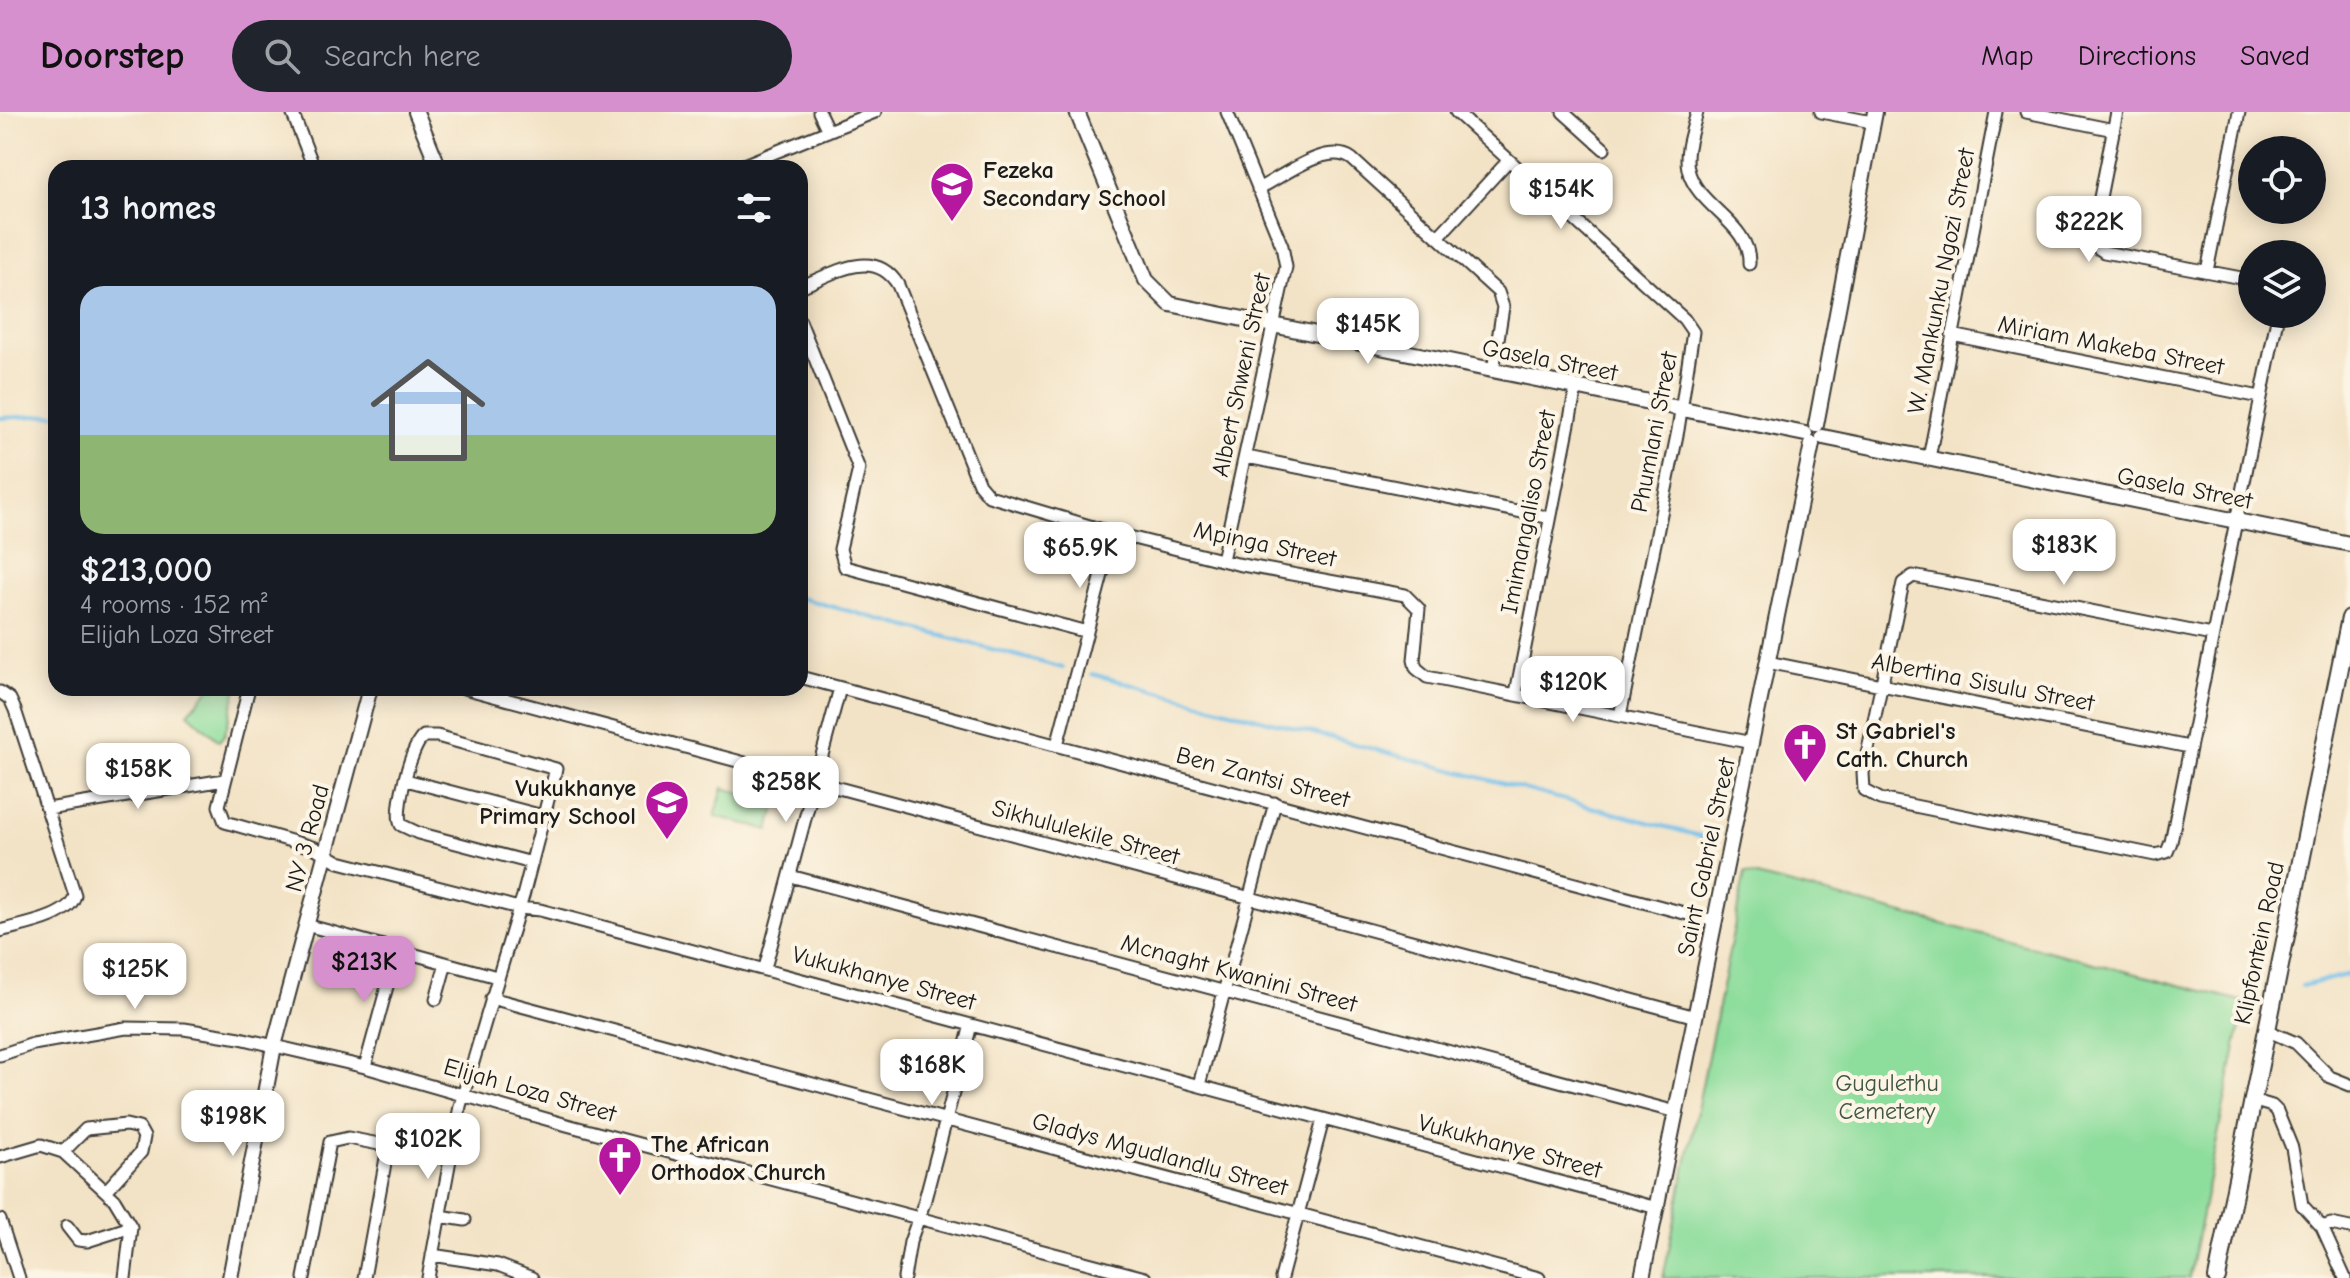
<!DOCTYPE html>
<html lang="en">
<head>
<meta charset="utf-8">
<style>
  :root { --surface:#171b24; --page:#20242c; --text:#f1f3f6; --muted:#9ea1a6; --accent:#d690ce }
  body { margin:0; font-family:"Comic Neue",sans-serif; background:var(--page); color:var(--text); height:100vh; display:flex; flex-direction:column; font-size:30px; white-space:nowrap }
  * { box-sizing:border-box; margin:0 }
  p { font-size:26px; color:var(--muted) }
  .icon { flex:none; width:44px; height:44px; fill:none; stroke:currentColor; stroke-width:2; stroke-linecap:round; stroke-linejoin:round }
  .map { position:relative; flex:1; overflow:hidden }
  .side { position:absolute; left:48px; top:48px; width:760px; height:536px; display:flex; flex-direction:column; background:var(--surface); border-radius:24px; box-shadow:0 4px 20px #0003 }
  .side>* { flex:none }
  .controls { position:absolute; left:2238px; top:24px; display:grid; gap:16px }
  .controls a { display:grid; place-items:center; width:88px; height:88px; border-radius:50%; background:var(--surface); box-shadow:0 4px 20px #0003; font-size:40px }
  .price { position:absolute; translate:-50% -68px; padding:0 18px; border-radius:16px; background:#fff; color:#222; font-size:26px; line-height:52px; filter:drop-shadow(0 2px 4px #0008) }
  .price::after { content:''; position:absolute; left:50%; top:48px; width:24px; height:18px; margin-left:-12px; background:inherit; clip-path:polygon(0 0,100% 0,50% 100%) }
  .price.current { background:var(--accent); color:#111 }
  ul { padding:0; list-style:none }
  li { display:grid; align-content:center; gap:16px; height:424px; padding:0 32px }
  li span { display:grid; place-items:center; height:248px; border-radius:24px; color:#555 }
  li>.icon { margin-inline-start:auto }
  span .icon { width:144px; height:144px; fill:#fffc; stroke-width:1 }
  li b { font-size:34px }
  h2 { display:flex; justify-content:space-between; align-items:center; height:96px; padding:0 32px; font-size:34px }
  header { display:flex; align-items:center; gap:48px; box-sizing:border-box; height:112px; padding:0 40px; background:var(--accent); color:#111 }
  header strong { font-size:38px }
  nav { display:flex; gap:44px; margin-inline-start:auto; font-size:28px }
  .search { width:560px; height:72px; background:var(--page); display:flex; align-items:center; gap:20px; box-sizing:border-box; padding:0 28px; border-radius:44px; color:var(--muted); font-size:30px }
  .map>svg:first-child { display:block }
  .green { fill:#8ddd9c; stroke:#547c5c; stroke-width:2 }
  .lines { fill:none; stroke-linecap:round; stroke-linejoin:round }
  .stream { stroke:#6fbde9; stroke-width:4 }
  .minor-casing { stroke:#3c3a36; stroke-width:15 }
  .tertiary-casing { stroke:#3c3a36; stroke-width:18 }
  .secondary-casing { stroke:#3c3a36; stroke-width:20 }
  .minor { stroke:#fff; stroke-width:11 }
  .tertiary { stroke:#fff; stroke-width:14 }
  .secondary { stroke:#fff; stroke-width:16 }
  .labels { text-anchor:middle; stroke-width:8; stroke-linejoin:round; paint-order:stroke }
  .poi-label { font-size:24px; font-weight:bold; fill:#1c1c1c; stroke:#fcf5e5; text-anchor:start }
  .street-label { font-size:24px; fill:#1c1c1c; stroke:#fcf5e5 }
  .park-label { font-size:24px; fill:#3e5642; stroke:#fcf5e5 }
</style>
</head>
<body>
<header>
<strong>Doorstep</strong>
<div class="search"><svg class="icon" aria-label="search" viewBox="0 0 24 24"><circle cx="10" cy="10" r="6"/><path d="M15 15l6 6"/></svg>Search here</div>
<nav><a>Map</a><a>Directions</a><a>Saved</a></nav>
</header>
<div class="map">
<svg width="2350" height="1166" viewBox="0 0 2350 1166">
  <rect width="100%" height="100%" fill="#fcf5e5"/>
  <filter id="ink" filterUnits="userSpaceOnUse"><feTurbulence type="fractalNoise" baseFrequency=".0125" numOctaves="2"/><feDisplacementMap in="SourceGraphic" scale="16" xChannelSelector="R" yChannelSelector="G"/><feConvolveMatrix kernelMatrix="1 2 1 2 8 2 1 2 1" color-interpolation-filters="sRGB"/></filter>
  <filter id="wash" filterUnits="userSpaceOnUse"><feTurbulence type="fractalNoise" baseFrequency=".006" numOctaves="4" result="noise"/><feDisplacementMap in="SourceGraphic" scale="32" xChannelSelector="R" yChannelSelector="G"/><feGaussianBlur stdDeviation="1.8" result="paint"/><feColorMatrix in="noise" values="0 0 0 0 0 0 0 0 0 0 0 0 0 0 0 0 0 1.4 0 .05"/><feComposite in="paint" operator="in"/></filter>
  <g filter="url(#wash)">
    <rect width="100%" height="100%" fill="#f3e3c6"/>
    <!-- green -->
    <path class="green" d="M210,576H237L225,622L219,629L188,601Z
      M723,676L776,690L769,718L715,704Z
      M1745,761L2245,890L2189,1166H1663Z"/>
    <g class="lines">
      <!-- stream -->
      <path class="stream" d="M0,306L56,303
        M800,486L1063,556
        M1092,562L1711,727
        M2302,874L2350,862"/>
    </g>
  </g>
  <g filter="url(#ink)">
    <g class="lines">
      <!-- minor casing -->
      <g class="minor-casing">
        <path id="minor" d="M292,0L314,56
          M819,0L828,19
          M1456,0L1684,207L1693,220L1678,318L1620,604
          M1563,0L1604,37
          M1697,0C1693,17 1684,39 1688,57C1696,95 1751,111 1749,152
          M1821,0L1872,10
          M2026,0L2114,18
          M2117,0L2092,126L2095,134L2104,140L2252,168
          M736,56L875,0
          M1258,77C1282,65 1327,29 1352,47L1498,180L1503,195L1493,259
          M1439,124L1509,48
          M2207,159L2239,0
          M800,175C833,162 874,134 898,173L979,372L989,384L1113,421L1237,452L1405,483L1419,497L1414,548L1416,556L1427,565L1752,631
          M800,209L859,357L840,437L845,455L1087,520
          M1952,223L2260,285
          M1247,345L1547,405
          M1929,346L1996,0
          M1222,448L1286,155L1282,134L1227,0
          M2212,523L1913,464L1903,471L1863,661L1864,678L1880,687L2155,743L2167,740L2171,730L2278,202
          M1767,550L2189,635
          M800,565L1714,809
          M249,576L219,694L225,710L315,736L339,750L519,796L523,784L556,657L437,624H424C411,633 394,699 401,713L418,721L532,751
          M464,576L1696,905
          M0,580L10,587L15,598L75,783C70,806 20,813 0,819
          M1516,581L1576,276
          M1057,633L1113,421
          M406,668L543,704
          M48,697L224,668
          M790,764L1676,1000
          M306,813L497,865
          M765,856L840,576
          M491,886L1539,1166
          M436,887L446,851
          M2266,918L2296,931L2330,965L2350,973
          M0,943L33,932L126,916L184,917L240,926L365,955L567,1013L1145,1166
          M365,955L397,838
          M1199,973L1275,691
          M2252,988L2272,994L2277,999L2292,1036L2302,1093L2322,1115L2331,1112L2350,1116
          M63,1040L86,1017L126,1013L139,1016L144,1025L141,1040L106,1079
          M0,1045L41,1033L63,1040L114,1087L131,1115L125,1166
          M440,1104L465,1108
          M0,1108L19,1166
          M67,1114L78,1128L87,1129L131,1115
          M2322,1115L2345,1166
          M432,1143L498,1153L532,1166
          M304,1166L330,1030L348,1026L451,1046
          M364,1166L388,1035
          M428,1166L460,994L519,796L540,798L1657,1096
          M904,1166L910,1130L924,1091L971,913
          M1281,1166L1323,1008"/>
      </g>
      <!-- tertiary casing -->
      <g class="tertiary-casing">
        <path id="tertiary" d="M416,0L439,56
          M1077,0L1146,168L1170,192L1805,322
          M1816,313L1875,0
          M1823,325L2350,432
          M230,1166L274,934L370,576
          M1642,1166L1812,332"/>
      </g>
      <!-- secondary casing -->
      <g class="secondary-casing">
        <path id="secondary" d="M2217,1166L2350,506"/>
      </g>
      <!-- minor -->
      <use href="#minor" class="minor"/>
      <!-- tertiary -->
      <use href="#tertiary" class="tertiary"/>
      <!-- secondary -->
      <use href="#secondary" class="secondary"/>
    </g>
  </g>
  <!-- icons -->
  <defs>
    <g id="school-pin" transform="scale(2.3)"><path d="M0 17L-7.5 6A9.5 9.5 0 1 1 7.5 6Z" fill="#b5179e" stroke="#fcf5e5"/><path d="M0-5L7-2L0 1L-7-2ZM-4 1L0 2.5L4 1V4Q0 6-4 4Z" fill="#fff"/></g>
    <g id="church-pin" transform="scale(2.3)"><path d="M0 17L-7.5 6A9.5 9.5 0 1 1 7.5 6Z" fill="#b5179e" stroke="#fcf5e5"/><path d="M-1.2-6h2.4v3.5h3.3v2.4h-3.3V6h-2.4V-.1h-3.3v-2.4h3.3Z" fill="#fff"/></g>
  </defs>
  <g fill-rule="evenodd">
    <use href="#school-pin" x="952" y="72"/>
    <use href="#church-pin" x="1805" y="633"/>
    <use href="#school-pin" x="667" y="690"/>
    <use href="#church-pin" x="620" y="1046"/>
  </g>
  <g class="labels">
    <!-- poi labels -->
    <g class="poi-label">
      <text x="983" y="66">Fezeka<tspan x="983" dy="28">Secondary School</tspan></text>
      <text x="1836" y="627">St Gabriel's<tspan x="1836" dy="28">Cath. Church</tspan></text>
      <text x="636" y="684" text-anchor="end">Vukukhanye<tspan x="636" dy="28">Primary School</tspan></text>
      <text x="651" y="1040">The African<tspan x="651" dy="28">Orthodox Church</tspan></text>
    </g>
    <!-- street labels -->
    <g class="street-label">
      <text transform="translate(1941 169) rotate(-79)" y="8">W. Mankunku Ngozi Street</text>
      <text transform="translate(2111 233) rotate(11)" y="8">Miriam Makeba Street</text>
      <text transform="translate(1550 248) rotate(11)" y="8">Gasela Street</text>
      <text transform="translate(1241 263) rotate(-78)" y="8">Albert Shweni Street</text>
      <text transform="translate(1654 320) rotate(-79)" y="8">Phumlani Street</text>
      <text transform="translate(2185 376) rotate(11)" y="8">Gasela Street</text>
      <text transform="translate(1528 400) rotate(-79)" y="8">Imimangaliso Street</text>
      <text transform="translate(1265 432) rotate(12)" y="8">Mpinga Street</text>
      <text transform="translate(1983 570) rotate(11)" y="8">Albertina Sisulu Street</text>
      <text transform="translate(1263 665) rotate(15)" y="8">Ben Zantsi Street</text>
      <text transform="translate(1086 720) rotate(15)" y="8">Sikhululekile Street</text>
      <text transform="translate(307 726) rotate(-75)" y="8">NY 3 Road</text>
      <text transform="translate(1706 745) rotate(-78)" y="8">Saint Gabriel Street</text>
      <text transform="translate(2259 831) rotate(-78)" y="8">Klipfontein Road</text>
      <text transform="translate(1239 861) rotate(15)" y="8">Mcnaght Kwanini Street</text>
      <text transform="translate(884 866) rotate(15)" y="8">Vukukhanye Street</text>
      <text transform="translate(530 978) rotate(16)" y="8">Elijah Loza Street</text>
      <text transform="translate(1510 1034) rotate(15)" y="8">Vukukhanye Street</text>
      <text transform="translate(1160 1042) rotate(15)" y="8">Gladys Mgudlandlu Street</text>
    </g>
    <!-- park labels -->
    <g class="park-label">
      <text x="1887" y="979">Gugulethu<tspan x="1887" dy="28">Cemetery</tspan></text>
    </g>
  </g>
</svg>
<div class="controls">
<a><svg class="icon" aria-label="locate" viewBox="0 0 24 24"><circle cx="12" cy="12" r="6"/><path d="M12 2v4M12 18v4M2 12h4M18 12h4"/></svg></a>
<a><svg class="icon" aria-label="layers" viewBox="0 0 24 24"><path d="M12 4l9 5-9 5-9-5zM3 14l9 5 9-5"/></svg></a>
</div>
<b class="price" style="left:1561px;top:119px">$154K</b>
<b class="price" style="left:2089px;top:152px">$222K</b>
<b class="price" style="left:1368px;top:254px">$145K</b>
<b class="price" style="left:2064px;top:475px">$183K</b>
<b class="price" style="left:1080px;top:478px">$65.9K</b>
<b class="price" style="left:1573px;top:612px">$120K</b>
<b class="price" style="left:138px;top:699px">$158K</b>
<b class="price" style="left:786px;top:712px">$258K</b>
<b class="price current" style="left:364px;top:892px">$213K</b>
<b class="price" style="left:135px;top:899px">$125K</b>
<b class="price" style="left:932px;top:995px">$168K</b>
<b class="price" style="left:233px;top:1046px">$198K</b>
<b class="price" style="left:428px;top:1069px">$102K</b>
<section class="side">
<h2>13 homes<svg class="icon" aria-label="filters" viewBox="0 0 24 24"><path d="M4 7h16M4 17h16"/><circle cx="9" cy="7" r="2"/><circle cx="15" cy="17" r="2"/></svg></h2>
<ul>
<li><span style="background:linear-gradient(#a9c7e8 60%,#8fb573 0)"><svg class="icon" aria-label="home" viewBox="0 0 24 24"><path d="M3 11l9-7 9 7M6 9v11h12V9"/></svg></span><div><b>$213,000</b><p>4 rooms · 152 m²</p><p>Elijah Loza Street</p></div></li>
</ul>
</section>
</div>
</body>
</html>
